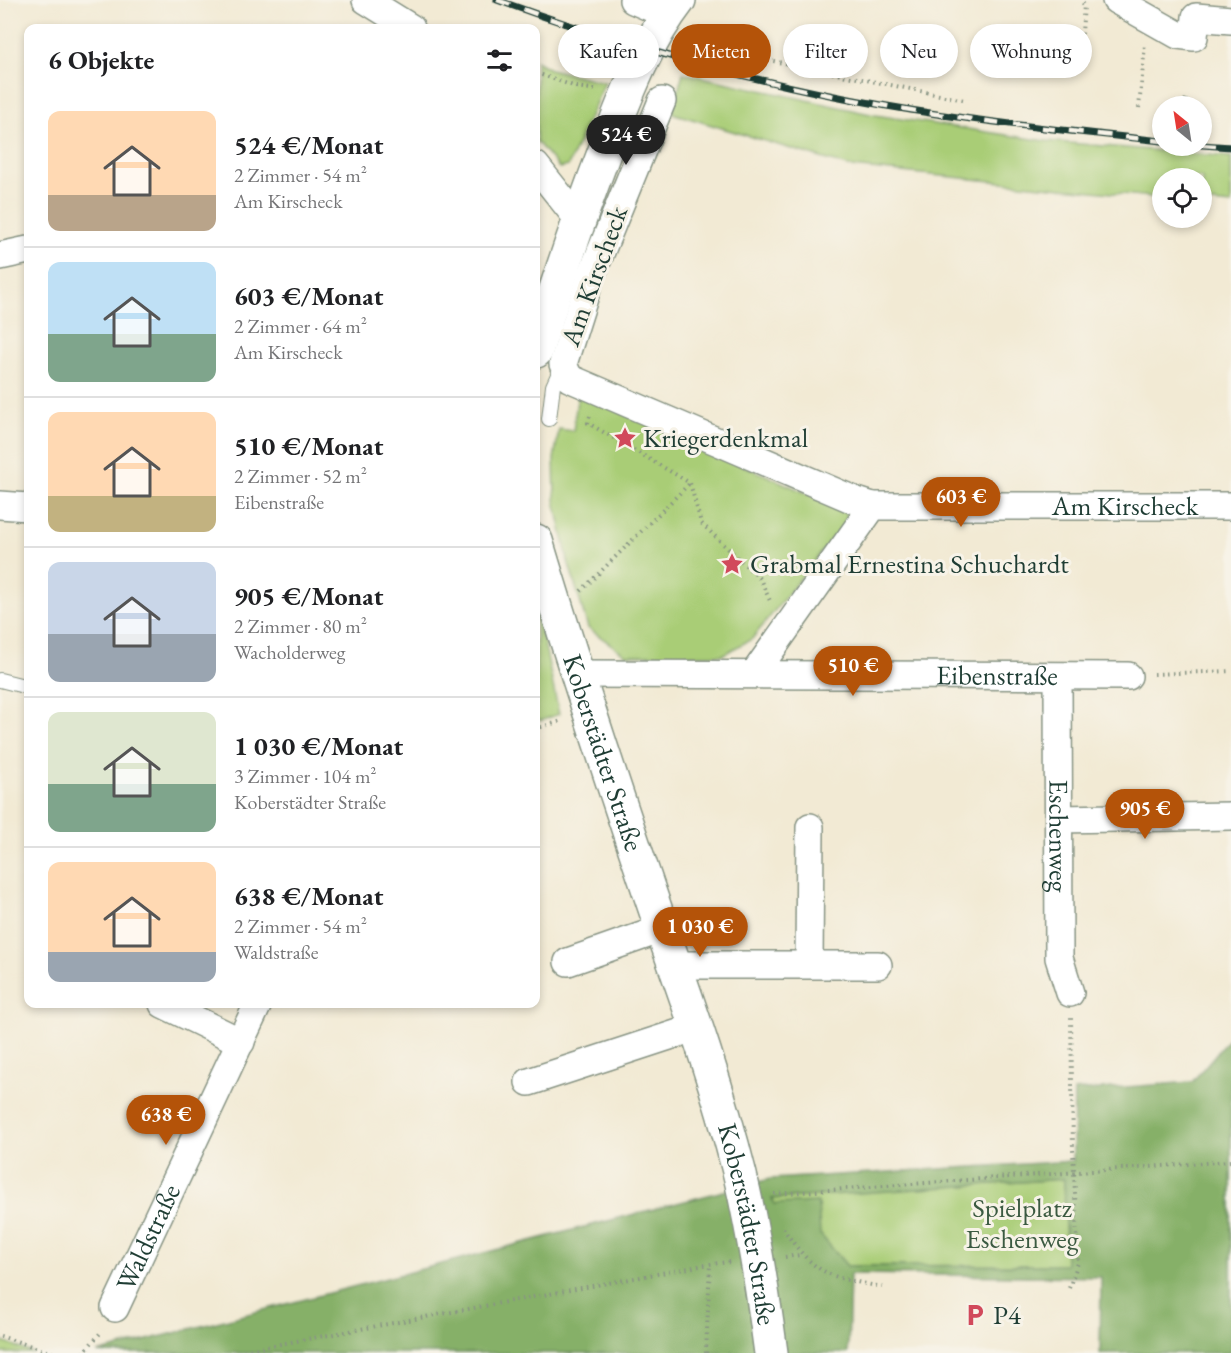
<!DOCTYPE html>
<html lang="de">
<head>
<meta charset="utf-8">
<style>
  :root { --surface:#fff; --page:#f6f6f6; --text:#202124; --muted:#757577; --line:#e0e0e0; --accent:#b45309 }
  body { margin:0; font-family:"EB Garamond",serif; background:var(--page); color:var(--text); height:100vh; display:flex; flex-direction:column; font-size:22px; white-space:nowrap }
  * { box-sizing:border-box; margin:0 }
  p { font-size:20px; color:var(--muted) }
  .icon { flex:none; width:33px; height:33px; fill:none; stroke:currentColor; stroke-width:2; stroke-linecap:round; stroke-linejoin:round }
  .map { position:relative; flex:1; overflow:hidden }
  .panel { position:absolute; left:24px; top:24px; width:516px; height:984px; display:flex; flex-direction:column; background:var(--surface); border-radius:12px; box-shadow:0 3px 9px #0003 }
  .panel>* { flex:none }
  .guide { position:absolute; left:558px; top:24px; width:570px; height:54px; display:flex; gap:12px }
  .needle { width:39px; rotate:330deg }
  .fabs { position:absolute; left:1152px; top:96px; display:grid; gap:12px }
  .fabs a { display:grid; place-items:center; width:60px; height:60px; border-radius:50%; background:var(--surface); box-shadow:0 3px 9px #0003; font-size:30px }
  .price { position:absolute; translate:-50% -51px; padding:0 14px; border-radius:21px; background:var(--accent); color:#fff; font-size:20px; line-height:39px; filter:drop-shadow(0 2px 3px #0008) }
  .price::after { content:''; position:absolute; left:50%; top:36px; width:18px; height:14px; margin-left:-9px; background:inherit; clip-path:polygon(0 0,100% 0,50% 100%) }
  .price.on { background:#222; color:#fff }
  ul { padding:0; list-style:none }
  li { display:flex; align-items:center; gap:18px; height:150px; padding:0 24px }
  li+li { border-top:2px solid var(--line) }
  li span { display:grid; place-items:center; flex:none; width:168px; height:120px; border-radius:12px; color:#555 }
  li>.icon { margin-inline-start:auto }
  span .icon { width:72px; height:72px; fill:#fffc; stroke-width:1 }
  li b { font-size:26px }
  h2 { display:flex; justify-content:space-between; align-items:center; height:72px; padding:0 24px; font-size:26px }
  .chip { padding:0 21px; border-radius:27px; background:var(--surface); box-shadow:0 3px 9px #0003; font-size:21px; line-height:54px }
  .chip.on { background:var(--accent); color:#fff }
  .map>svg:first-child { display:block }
  .green { fill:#a9cd76; stroke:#648555; stroke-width:1.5 }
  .forest { fill:#86b067; stroke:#52764e; stroke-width:1.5; fill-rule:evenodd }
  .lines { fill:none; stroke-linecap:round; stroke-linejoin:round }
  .service-casing { stroke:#889484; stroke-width:16 }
  .minor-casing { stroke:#889484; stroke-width:30 }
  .tertiary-casing { stroke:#889484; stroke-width:36 }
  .path { stroke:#889484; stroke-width:4; stroke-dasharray:1.5 4.5; stroke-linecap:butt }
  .service { stroke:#fff; stroke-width:14 }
  .minor { stroke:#fff; stroke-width:27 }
  .tertiary { stroke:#fff; stroke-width:33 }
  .rail-casing { stroke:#1f3d34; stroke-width:7 }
  .rail { stroke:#f7f3e8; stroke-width:4.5; stroke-dasharray:14; stroke-linecap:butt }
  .labels { text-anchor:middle; stroke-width:6; stroke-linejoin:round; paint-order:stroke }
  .street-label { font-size:27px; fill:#1f3d34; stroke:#f7f3e8 }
  .poi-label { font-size:27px; fill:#1f3d34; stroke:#f7f3e8; text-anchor:start }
  .park-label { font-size:27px; fill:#3b5a41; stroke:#f7f3e8 }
</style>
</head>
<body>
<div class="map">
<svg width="1231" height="1353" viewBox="0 0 1231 1353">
  <rect width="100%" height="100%" fill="#f7f3e8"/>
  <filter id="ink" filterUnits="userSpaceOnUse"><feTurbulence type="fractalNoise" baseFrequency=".0167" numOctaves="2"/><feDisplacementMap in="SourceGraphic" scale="12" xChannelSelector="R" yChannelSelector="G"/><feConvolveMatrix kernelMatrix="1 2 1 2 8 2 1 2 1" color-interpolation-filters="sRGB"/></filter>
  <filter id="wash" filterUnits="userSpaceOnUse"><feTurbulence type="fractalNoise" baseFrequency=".008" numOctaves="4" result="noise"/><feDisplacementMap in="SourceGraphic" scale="24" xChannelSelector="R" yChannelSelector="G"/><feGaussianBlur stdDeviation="1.35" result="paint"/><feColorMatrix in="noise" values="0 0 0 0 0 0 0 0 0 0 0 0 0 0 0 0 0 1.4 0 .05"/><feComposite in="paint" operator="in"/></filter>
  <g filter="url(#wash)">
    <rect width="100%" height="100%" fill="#f2ead4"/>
    <!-- green -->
    <path class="green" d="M536,61L550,69L605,82L568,166L559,168L536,141Z
      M683,73L875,115L1046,141L1231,157V205L1202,202V178H1162V198L851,167L672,113Z
      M578,393L845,510L847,520L752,639L722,655H626L588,628L568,561L555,501L554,459L559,429L573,431Z
      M536,604L559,714L540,721L536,717Z
      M1064,1179L1067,1265L847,1266L820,1234L774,1204L772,1198Z
      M0,1341L33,1353H0Z"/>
    <!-- forest -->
    <path class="forest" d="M1231,1036V1353H1100L1101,1277L850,1274L848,1353H97L770,1179L1073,1161L1074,1091L1192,1082ZM1064,1179L1066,1265L847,1266L820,1234L818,1202L775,1204L772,1199Z"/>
  </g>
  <g filter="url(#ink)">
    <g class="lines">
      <!-- service casing -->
      <g class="service-casing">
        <path id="service" d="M549,419L553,386L562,366
          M0,680L28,687"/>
      </g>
      <!-- minor casing -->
      <g class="minor-casing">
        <g id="minor">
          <path d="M366,0L411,28"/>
          <path d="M633,0L668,15"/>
          <path d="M1116,0L1178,35L1194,37L1196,17L1231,20"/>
          <path d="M662,101L591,276L563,364L569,378L854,500L873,506"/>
          <path d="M536,166L578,219"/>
          <path d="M0,256L28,250"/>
          <path d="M0,505L28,507"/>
          <path id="s1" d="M579,674L1128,676"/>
          <path id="s2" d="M754,674L873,506H1231"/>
          <path id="s3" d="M1058,677L1059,958L1070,993"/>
          <path d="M1059,819L1231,816"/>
          <path d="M568,962L662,929"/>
          <path d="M809,964L810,827"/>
          <path d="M676,965H878"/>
          <path d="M163,1004L241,1042"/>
          <path d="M529,1082L697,1027"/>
          <path id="s4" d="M115,1308L258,1004"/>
        </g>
      </g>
      <!-- tertiary casing -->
      <g class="tertiary-casing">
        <g id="tertiary">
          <path d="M536,351C559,278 583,206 611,135C629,88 648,40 679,0"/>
          <path id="s5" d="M536,541C575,671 618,800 662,929C691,1010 719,1091 740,1175C754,1234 763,1293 771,1353"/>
        </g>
      </g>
      <!-- path -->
      <path class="path" d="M688,36L705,47L964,100
        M1081,46L1084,5L1081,0
        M536,73L576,87L598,90
        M1184,106L1186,98
        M1139,108L1145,45
        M590,416L588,423L690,483L701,523L760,579L771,603
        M581,591L690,483
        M1154,674L1231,671
        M536,723L541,727L562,721
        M774,1194L1231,1161
        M783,1228C814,1275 829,1277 882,1287
        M785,1257L801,1255
        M1069,1288L1078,1263L1073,1149L1071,1017
        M0,1336L53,1353
        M83,1353L102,1331
        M232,1353L710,1264L730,1262
        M706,1353L710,1264"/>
      <!-- service -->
      <use href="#service" class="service"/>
      <!-- minor -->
      <use href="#minor" class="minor"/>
      <!-- tertiary -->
      <use href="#tertiary" class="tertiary"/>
      <!-- rail casing -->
      <g class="rail-casing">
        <path id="rail" d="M497,0C624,46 755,83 887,106C978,122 1071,131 1162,141
          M1202,145L1231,147"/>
      </g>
      <!-- rail -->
      <use href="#rail" class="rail"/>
    </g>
  </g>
  <!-- icons -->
  <defs>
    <g id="sight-bare" transform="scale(1.8)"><path d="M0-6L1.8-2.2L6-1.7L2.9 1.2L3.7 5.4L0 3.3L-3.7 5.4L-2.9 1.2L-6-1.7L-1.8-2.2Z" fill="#d1495b" stroke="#f7f3e8" stroke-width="2.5" paint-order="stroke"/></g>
    <g id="parking-bare" transform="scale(1.8)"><path d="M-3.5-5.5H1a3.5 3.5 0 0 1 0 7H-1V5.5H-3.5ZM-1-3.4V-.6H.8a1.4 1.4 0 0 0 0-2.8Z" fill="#d1495b" stroke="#f7f3e8" stroke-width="2.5" paint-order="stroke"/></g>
  </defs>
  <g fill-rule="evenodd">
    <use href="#sight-bare" x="625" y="438"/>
    <use href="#sight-bare" x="732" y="564"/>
    <use href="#parking-bare" x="975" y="1315"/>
  </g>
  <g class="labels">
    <!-- street labels -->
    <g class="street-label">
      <text transform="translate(594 276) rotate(-70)" y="9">Am Kirscheck</text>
      <text dy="9" stroke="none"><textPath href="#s2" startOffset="458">Am Kirscheck</textPath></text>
      <text dy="9" stroke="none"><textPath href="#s1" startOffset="418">Eibenstraße</textPath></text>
      <text dy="9" stroke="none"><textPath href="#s5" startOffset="222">Koberstädter Straße</textPath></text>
      <text dy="9" stroke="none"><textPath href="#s3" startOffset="159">Eschenweg</textPath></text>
      <text dy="9" stroke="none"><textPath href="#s5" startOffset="716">Koberstädter Straße</textPath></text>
      <text dy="9" stroke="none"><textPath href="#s4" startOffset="78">Waldstraße</textPath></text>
    </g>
    <!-- poi labels -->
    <g class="poi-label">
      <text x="643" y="447">Kriegerdenkmal</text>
      <text x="750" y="573">Grabmal Ernestina Schuchardt</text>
      <text x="993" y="1324">P4</text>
    </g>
    <!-- park labels -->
    <g class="park-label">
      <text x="1022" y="1217">Spielplatz<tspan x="1022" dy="31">Eschenweg</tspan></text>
    </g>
  </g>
</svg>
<div class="fabs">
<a><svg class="needle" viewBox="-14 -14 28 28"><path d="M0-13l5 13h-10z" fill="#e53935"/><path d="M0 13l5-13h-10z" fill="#757577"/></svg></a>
<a><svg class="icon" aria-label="locate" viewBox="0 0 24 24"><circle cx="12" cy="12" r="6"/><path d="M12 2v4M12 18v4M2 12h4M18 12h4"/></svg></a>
</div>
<b class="price on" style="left:626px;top:166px">524 €</b>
<b class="price" style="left:961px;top:528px">603 €</b>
<b class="price" style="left:853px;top:697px">510 €</b>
<b class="price" style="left:1145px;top:840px">905 €</b>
<b class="price" style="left:700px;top:958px">1 030 €</b>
<b class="price" style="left:166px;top:1146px">638 €</b>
<div class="guide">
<a class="chip">Kaufen</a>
<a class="chip on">Mieten</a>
<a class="chip">Filter</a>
<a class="chip">Neu</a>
<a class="chip">Wohnung</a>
</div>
<section class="panel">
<h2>6 Objekte<svg class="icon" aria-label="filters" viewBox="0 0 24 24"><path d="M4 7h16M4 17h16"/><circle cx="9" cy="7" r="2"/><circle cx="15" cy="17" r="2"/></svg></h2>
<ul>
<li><span style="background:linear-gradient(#ffd9b3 70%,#b9a48a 0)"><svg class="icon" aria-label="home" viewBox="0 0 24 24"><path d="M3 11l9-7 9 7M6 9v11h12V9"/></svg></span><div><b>524 €/Monat</b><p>2 Zimmer · 54 m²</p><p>Am Kirscheck</p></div></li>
<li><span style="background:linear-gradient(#bfe0f5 60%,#7fa58c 0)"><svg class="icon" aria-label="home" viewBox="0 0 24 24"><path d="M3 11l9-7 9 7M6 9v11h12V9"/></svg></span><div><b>603 €/Monat</b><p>2 Zimmer · 64 m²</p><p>Am Kirscheck</p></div></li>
<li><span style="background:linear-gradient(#ffd9b3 70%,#c2b280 0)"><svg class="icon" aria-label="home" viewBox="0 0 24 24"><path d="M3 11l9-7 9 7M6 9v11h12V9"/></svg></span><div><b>510 €/Monat</b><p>2 Zimmer · 52 m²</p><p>Eibenstraße</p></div></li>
<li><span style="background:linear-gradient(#c9d6e8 60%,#9aa5b1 0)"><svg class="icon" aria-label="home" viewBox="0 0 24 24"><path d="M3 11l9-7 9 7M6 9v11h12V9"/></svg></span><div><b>905 €/Monat</b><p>2 Zimmer · 80 m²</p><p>Wacholderweg</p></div></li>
<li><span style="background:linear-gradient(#dfe7d0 60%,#7fa58c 0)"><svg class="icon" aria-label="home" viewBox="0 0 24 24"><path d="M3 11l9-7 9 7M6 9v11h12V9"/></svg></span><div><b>1 030 €/Monat</b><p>3 Zimmer · 104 m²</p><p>Koberstädter Straße</p></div></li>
<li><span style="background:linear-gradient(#ffd9b3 75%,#9aa5b1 0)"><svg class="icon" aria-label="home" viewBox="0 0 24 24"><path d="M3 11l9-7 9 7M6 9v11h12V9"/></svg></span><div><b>638 €/Monat</b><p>2 Zimmer · 54 m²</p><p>Waldstraße</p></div></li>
</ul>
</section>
</div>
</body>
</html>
